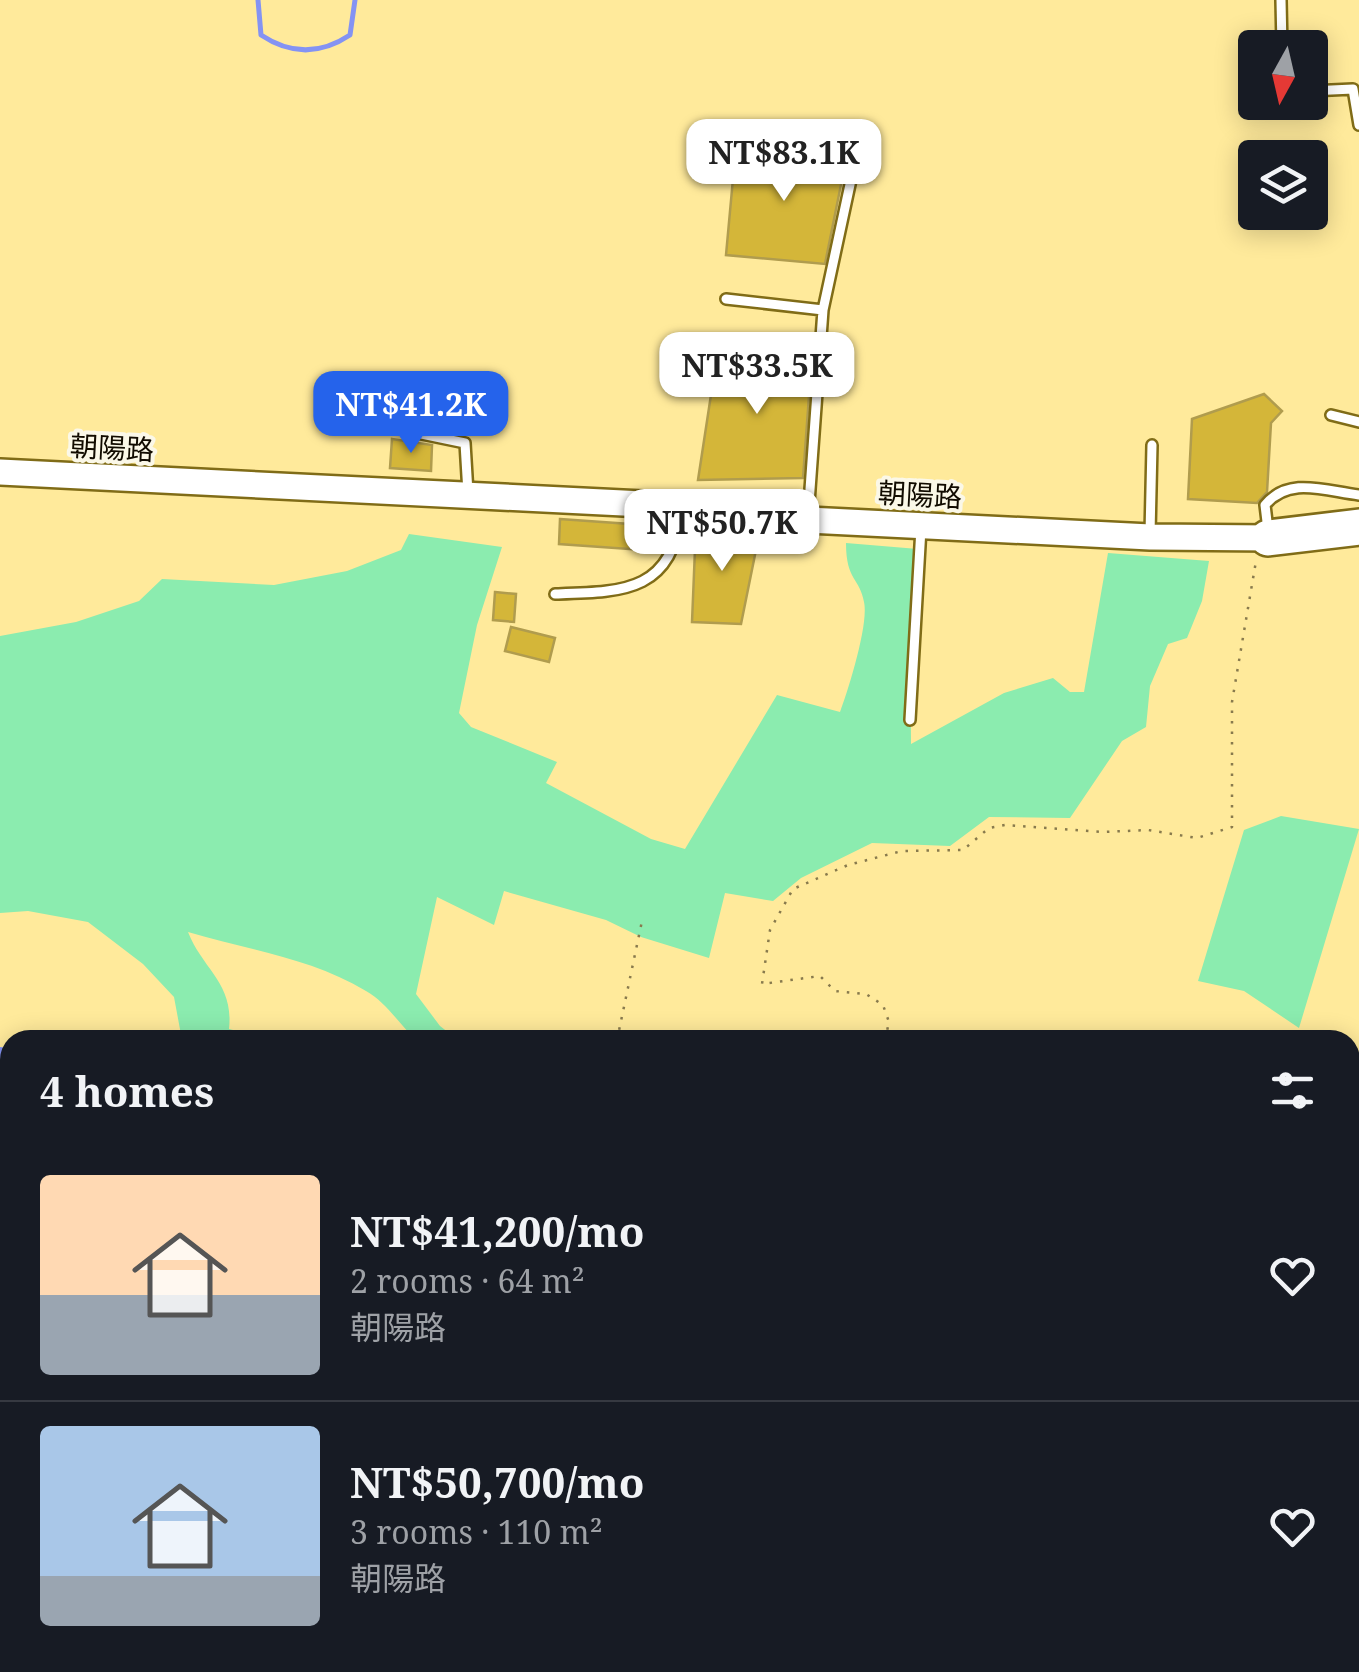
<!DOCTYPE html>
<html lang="en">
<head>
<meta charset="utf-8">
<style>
  :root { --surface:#171b24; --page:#20242c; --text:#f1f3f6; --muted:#9ea1a6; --line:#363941; --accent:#2563eb }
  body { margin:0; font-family:"Noto Serif","Noto Sans TC",serif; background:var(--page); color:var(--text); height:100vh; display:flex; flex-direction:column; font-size:38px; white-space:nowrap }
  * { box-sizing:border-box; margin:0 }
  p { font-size:32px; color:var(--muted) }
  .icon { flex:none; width:55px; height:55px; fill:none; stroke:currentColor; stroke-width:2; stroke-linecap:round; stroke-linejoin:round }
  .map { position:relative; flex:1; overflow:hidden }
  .drawer { position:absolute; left:0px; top:1030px; width:1360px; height:642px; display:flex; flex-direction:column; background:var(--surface); border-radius:30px 30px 0 0; box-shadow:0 5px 25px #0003 }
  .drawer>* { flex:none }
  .needle { width:65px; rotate:188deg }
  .buttons { position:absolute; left:1238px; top:30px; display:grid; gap:20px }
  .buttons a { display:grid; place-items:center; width:90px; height:90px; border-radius:10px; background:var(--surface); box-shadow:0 5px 25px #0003; font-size:50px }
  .price { position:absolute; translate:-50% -85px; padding:0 22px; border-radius:20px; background:#fff; color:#222; font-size:32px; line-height:65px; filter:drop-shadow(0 2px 5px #0008) }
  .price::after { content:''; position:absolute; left:50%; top:60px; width:30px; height:22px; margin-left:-15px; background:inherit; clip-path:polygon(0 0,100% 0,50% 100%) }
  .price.active { background:var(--accent); color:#fff }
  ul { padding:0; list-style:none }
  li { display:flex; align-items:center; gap:30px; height:250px; padding:0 40px }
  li+li { border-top:2px solid var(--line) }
  li span { display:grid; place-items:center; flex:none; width:280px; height:200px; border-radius:10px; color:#555 }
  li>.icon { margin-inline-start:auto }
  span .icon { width:120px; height:120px; fill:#fffc; stroke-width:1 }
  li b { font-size:42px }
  h2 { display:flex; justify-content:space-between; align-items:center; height:120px; padding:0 40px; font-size:42px }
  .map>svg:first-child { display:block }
  .green { fill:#8becaf }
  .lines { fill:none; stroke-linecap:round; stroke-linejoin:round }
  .stream { stroke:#8493f3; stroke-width:5 }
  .river { stroke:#8493f3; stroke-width:28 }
  .building { fill:#d4b639; stroke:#b09c4e; stroke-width:2.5 }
  .lane-casing { stroke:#806c17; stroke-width:14 }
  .street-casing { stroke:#806c17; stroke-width:22 }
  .secondary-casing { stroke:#806c17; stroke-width:30 }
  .highway-casing { stroke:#806c17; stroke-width:40 }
  .path { stroke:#887a4d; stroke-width:2.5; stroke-dasharray:2.5 8; stroke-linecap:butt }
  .lane { stroke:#fff; stroke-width:9 }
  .street { stroke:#fff; stroke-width:18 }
  .secondary { stroke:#fff; stroke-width:25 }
  .highway { stroke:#fff; stroke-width:35 }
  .labels { text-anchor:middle; stroke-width:8; stroke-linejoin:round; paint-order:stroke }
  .street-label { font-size:28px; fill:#110b00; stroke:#fbf8e8 }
</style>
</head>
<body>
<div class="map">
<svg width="1359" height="1672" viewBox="0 0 1359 1672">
  <rect width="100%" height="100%" fill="#ffea9b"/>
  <!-- green -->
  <path class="green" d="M409,534L502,547L477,625L459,713L471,727L557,762L546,783L651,839L685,849L777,695L840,712C848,691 869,624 864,602C860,578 846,581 846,543L918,549L910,619L911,744L1004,693L1053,678L1070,692H1084L1108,553L1209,561L1202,601L1187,638L1168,644L1150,686L1146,727L1122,741L1070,818L989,817L950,846L872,843L801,878L773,901L725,893L709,958L641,937L606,920L504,891L494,925L437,897L416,994L440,1026L458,1040H416C400,1025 385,1001 366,991C311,958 248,950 188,932C203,970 234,983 229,1029L253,1035L252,1040H182L174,997L143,964L88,922L28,911L0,913V636L76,622L139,601L162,579L274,585L347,571L401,550Z
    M1281,816L1359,829L1299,1028L1244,991L1198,981L1244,830Z
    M729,1663H963L946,1672H733Z"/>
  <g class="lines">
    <!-- stream -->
    <path class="stream" d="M258,0L261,35C291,55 320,55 350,35L355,0"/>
    <!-- river -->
    <path class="river" d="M0,1061L10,1064
      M1196,1662L1210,1672"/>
  </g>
  <!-- building -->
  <path class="building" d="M736,146L847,155L825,264L726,255Z
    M718,349L812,355L803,478L698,480Z
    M1264,394L1282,411L1271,423L1267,492L1257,503L1188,499L1192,419Z
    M392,439L432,445L431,471L390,468Z
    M560,519L658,526L657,551L559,544Z
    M696,525L759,535L741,624L692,622Z
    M495,592L516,594L514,622L493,620Z
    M511,627L555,638L549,662L505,651Z"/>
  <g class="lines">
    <!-- lane casing -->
    <g class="lane-casing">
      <path id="lane" d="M1281,0L1282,48
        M1310,91L1353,89L1359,125
        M726,299L823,310
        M1331,415L1359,422
        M407,431L465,443L468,493
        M808,517L823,310L857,152
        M1268,530L1265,505C1289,476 1325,491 1359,495
        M1150,534L1152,445
        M555,594C626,592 672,592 682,509
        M910,720L921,528"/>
    </g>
    <!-- street casing -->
    <g class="street-casing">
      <path id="street" d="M1350,1206L1359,1209
        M0,1352L10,1355
        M0,1369L10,1373
        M693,1662L700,1672
        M340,1672L345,1662"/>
    </g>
    <!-- secondary casing -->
    <g class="secondary-casing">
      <path id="secondary" d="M0,472L683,506L808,520L1150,537L1284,538"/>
    </g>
    <!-- highway casing -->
    <g class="highway-casing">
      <path id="highway" d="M1268,538L1359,527"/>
    </g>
    <!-- path -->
    <path class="path" d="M617,1040L642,921
      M885,1040L889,1022L883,1005L866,994L835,991L820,976L762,984L770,930L793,889L848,865L902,851L963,850L989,828L1005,825L1103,832L1148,830L1197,838L1232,827V702L1256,561"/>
    <!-- lane -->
    <use href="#lane" class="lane"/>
    <!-- street -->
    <use href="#street" class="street"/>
    <!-- secondary -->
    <use href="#secondary" class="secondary"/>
    <!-- highway -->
    <use href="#highway" class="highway"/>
  </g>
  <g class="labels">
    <!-- street labels -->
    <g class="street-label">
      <text transform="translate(112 448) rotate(3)" y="10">朝陽路</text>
      <text transform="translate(920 495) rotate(3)" y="10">朝陽路</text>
    </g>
  </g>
</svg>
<div class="buttons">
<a><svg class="needle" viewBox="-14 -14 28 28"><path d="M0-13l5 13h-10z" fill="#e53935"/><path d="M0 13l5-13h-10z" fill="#9ea1a6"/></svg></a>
<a><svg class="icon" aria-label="layers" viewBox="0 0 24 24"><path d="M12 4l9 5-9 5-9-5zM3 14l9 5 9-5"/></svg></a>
</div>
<b class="price" style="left:784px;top:204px">NT$83.1K</b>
<b class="price" style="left:757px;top:417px">NT$33.5K</b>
<b class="price active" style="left:411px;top:456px">NT$41.2K</b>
<b class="price" style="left:722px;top:574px">NT$50.7K</b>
<section class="drawer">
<h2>4 homes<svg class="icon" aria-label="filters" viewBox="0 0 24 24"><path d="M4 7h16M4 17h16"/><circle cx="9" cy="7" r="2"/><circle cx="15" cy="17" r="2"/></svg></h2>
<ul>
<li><span style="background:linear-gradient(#ffd9b3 60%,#9aa5b1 0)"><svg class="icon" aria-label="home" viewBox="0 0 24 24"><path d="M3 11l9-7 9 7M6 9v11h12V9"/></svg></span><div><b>NT$41,200/mo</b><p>2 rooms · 64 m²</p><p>朝陽路</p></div><svg class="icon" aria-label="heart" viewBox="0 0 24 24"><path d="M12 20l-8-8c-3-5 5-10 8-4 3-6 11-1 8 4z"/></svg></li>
<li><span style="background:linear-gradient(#a9c7e8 75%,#9aa5b1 0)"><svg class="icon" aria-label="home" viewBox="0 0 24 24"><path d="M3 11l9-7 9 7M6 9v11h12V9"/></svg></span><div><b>NT$50,700/mo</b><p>3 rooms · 110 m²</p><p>朝陽路</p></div><svg class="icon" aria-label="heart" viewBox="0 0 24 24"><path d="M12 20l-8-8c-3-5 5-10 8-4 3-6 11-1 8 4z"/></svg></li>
</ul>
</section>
</div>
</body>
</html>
